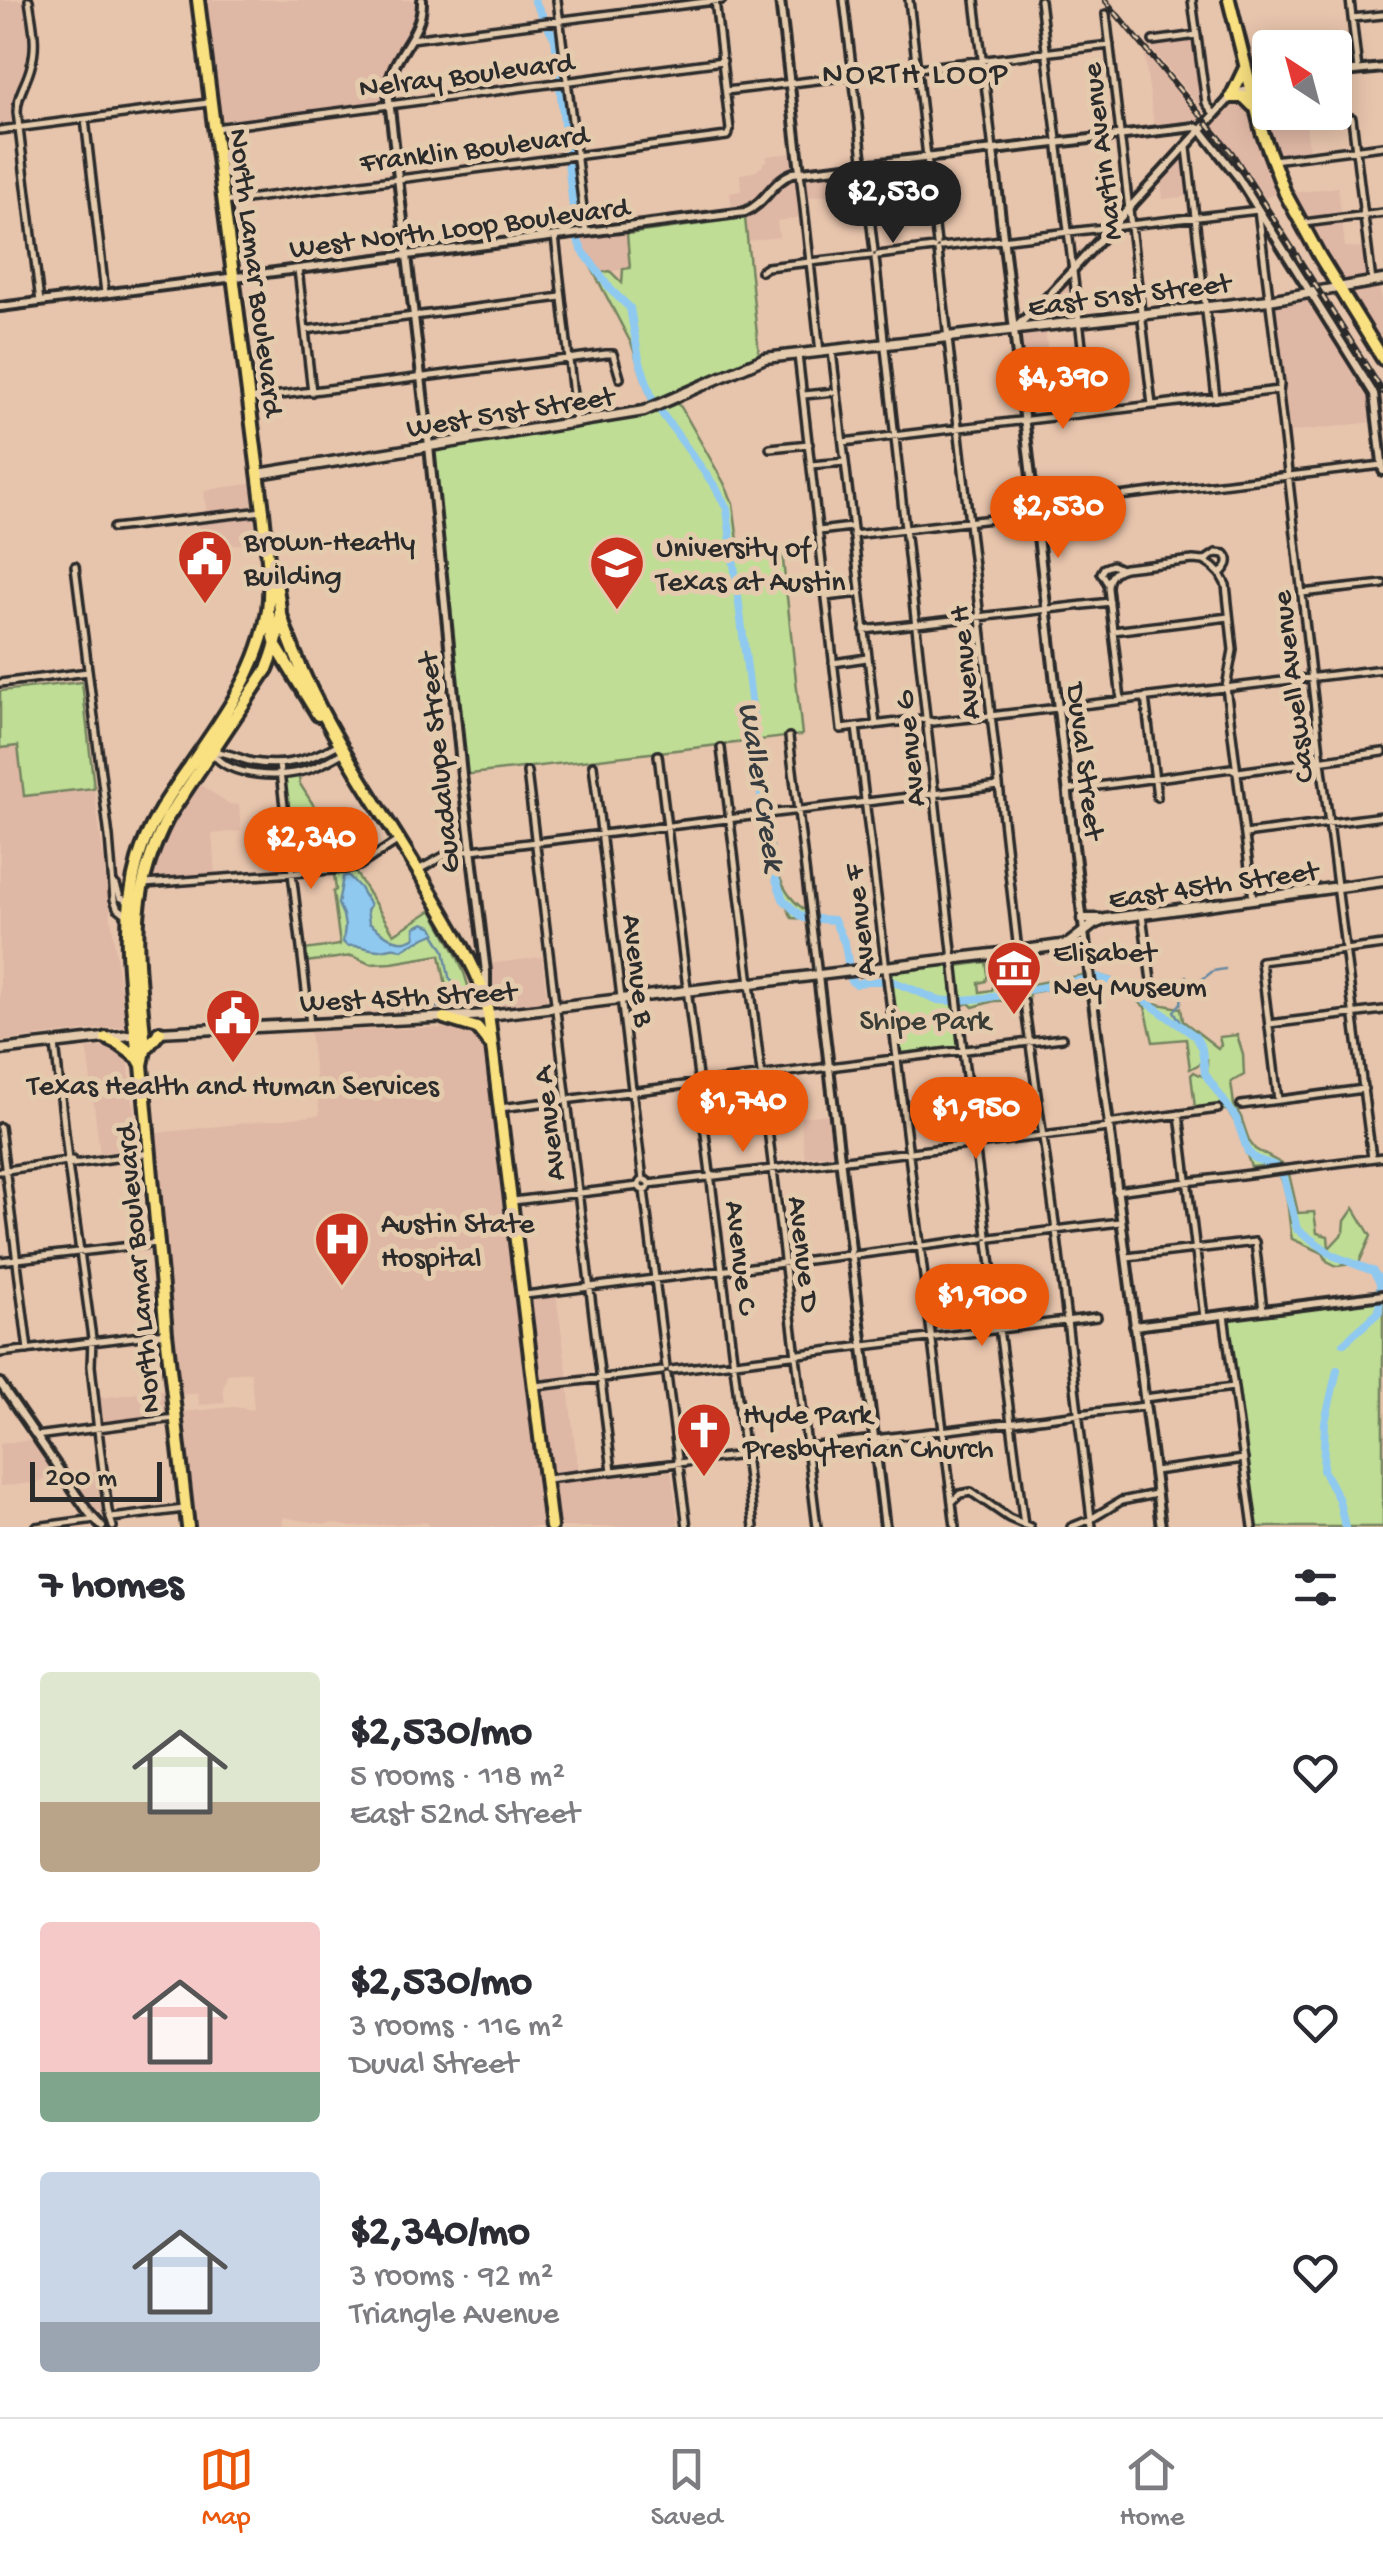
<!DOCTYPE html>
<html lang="en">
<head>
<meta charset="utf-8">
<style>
  :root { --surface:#fff; --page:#f2f2f3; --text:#2b2b33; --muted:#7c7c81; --line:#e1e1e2; --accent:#ea580c }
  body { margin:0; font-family:"Gochi Hand",sans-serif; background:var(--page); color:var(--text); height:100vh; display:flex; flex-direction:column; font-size:38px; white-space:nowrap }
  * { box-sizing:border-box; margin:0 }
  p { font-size:32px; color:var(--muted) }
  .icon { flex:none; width:55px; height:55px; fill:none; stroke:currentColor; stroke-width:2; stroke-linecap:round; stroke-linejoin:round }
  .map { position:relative; height:1527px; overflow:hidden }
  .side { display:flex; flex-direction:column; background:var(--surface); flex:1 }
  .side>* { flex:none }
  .needle { width:65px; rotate:324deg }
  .fabs { position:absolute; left:1252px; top:30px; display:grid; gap:20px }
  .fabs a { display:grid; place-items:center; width:100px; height:100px; border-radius:10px; background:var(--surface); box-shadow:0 5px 25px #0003; font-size:50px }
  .scale { position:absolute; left:30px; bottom:25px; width:132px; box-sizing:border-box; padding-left:10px; border:5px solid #2b2b2b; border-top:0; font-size:28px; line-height:35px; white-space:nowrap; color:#2b2b2b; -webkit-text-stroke:8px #e5cbad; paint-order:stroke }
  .price { position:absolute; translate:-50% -85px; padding:0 22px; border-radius:35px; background:var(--accent); color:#fff; font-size:32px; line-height:65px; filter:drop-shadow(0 2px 5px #0008) }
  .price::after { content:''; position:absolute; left:50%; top:60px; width:30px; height:22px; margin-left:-15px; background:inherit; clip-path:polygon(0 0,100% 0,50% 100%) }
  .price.current { background:#222; color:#fff }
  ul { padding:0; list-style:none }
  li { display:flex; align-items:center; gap:30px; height:250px; padding:0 40px }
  li span { display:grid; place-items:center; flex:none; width:280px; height:200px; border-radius:10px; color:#555 }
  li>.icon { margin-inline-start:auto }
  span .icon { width:120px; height:120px; fill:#fffc; stroke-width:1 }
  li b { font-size:42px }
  h2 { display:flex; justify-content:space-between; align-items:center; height:120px; padding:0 40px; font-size:42px }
  .menu { display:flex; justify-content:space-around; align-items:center; height:140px; border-top:2px solid var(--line); background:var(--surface); font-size:28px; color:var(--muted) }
  .menu a { display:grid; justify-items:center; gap:5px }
  .menu .current { color:var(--accent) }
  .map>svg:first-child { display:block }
  .built { fill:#dfb7a5 }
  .green { fill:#bfdd95; stroke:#758460; stroke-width:2.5 }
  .water { fill:#90c9f0; stroke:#688aa1; stroke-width:2.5 }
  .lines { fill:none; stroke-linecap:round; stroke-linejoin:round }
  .stream { stroke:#688aa1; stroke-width:2.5 }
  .river { stroke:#90c9f0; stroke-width:8 }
  .minor-casing { stroke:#2b2b2b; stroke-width:12 }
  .tertiary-casing { stroke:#2b2b2b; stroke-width:14 }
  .secondary-casing { stroke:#2b2b2b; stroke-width:15 }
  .primary-casing { stroke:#2b2b2b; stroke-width:18 }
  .minor { stroke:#e5cbad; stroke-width:5 }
  .tertiary { stroke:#e5cbad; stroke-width:6 }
  .secondary { stroke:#e5cbad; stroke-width:8 }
  .primary { stroke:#f9e181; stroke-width:10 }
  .rail-casing { stroke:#2b2b2b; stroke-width:6 }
  .rail { stroke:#e5cbad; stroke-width:2.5; stroke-dasharray:8; stroke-linecap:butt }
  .labels { text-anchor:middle; stroke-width:10; stroke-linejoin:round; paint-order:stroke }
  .street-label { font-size:30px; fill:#2b2b2b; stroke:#e5cbad }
  .poi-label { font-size:30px; fill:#2b2b2b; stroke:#e5cbad; text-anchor:start }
  .park-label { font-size:30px; fill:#3a3d36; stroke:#e5cbad }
  .neighbourhood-label { font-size:32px; letter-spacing:2.5px; fill:#2b2b2b; stroke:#e5cbad }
  .water-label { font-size:32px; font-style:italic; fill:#353b3f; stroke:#e5cbad }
</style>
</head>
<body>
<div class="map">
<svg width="1383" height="1527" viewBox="0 0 1383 1527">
  <rect width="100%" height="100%" fill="#e7c4ac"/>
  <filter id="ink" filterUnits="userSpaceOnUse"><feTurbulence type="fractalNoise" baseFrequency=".01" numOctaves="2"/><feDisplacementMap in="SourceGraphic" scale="20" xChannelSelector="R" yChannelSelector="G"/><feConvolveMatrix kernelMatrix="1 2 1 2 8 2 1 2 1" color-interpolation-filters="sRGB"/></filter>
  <g filter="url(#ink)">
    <!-- built -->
    <path class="built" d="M0,0H24L29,40L26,65L13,96L12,121L9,124L0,125Z
      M206,0H415L414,16L410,30L390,59L384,75L381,84V100L222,122Z
      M1193,40L1201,108L1148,44Z
      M1144,50L1200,120L1154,126Z
      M1270,89V112L1295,113L1298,122L1306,121L1309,153L1276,156L1266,129L1257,92Z
      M1239,99L1247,105L1279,191L1265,198L1242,163L1212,126L1233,102Z
      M793,153L794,168L777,176L755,201L745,207L732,208L730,193L741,191L740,174L754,172L763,166V162L767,161V156Z
      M1182,158L1185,159L1190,196L1163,199L1161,181Z
      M860,171V181L836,184L837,194L808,197L810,216L777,221L779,237L748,241L745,218L758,213L789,182Z
      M1338,187L1345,247L1364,248L1369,277L1341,282L1292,193Z
      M627,234L630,268L600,273L583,251L580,240Z
      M1070,279L1074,318L1028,324Z
      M1379,285L1383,310V344L1348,289Z
      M1309,301L1368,393L1372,422L1290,432L1276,306Z
      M1045,329L1049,361L1021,365L1017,336L1020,332Z
      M251,484L257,543L201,547L197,516L207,514L204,490Z
      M18,746L24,795L94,788L125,1026L0,1041V748Z
      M198,783L229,804L239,805L241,831L212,834L215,874L152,880L154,861L167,832Z
      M542,957L547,1001L495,1006L490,964Z
      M425,1028L469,1029L475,1031L486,1046L544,1527H431L426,1522L351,1527L334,1523L325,1524L282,1517L283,1527H197L182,1412L234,1407L254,1410L251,1372L227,1374L223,1389L225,1403L199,1405L198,1393L181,1395L172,1328L157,1133L320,1115L310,1032Z
      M113,1046L128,1060L138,1148L100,1153L87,1049Z
      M830,1114L835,1154L805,1157L800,1117Z
      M556,1294L568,1379L540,1382L529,1298Z
      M568,1387L578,1471L551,1473L542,1391Z
      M163,1390L166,1414L103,1421L100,1398Z
      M33,1440L55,1473L36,1483L0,1486V1444Z
      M671,1471L679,1527H557L552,1484Z
      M98,1472L103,1510L97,1511L69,1476Z"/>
    <!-- green -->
    <path class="green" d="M745,218L759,354L651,403L632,345L577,240H580L583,251L599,273L610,271L622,283L623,269L630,268L627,234Z
      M662,403L663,409L676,403L681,407L724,483L733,503L740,556L782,551L802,735L760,740L768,810L761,811L753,741L462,775L429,446L576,422Z
      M82,682L94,788L24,796L18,746L0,748V691Z
      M292,773L299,778L300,784L351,864L298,870L292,866L288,796L283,787V775Z
      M769,817C774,851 773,891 807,911L808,919L792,918L769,867L761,818Z
      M354,870L394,934L432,910C447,937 464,964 470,994L455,1005L448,996L440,955L392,963L370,964L352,956L305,962L304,950L340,945L333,892L336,890L334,874Z
      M986,962L988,974L986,981L979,983L980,992L992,990L995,981L991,971L998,967L1000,974L1012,973L1004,989L1084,975V983L1029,993V1000L994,1001L973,1007L969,1003L963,1005L957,966Z
      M949,964L959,1047L898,1054L888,972Z
      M1095,974L1121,982L1158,1004L1181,1008L1183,1021L1218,1048L1221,1045L1219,1037L1237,1035L1243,1054L1244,1075L1231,1082L1234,1105L1241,1117L1249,1141L1255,1149L1282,1164L1251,1167L1236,1123L1227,1110L1195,1107L1191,1075L1194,1072L1202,1076L1207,1075V1060L1190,1069L1186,1039L1153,1042L1145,1007L1114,982H1096Z
      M1289,1174L1298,1213L1314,1212L1317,1233L1328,1236L1329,1248L1344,1232L1345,1221L1354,1208L1371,1236L1359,1263L1337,1266L1327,1261L1323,1253L1292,1239C1288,1218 1289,1195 1280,1176Z
      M1383,1299V1527H1256L1227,1317Z"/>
    <!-- water -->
    <path class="water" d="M348,875L360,888L370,905L367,910L369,923C383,933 398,949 415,937V927L424,923L433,927L436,933C425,939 413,941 402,950C392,945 389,950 379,950C367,950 362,944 347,946L343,942L345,927L343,915L338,904L343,877Z"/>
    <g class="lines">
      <!-- stream -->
      <path class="stream" d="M434,934L444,950L449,977L464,997
        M1186,976L1188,989
        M422,1008L447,1007L462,996
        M377,1009L415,1008
        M1183,1026L1174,1011L1181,1003L1182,995L1213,971L1225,969"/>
      <!-- river -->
      <path class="river" d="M534,0L555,39L576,236L582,250L612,291L630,308L639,359L653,401L716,488L727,509L755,731L761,795L774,874L783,899L796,912L804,918L834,920L845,944L851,981L856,984L867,981H892L938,1000L949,1001L985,998L1097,977L1124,986L1195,1036L1202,1049L1205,1074L1236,1118L1248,1152L1256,1159L1276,1166L1284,1177L1297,1229L1334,1256L1373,1271L1380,1282L1379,1312L1344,1343
        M1337,1370L1325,1422L1323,1470L1339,1500L1345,1527"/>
      <!-- minor casing -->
      <g class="minor-casing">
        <path id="minor" d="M29,0C32,22 38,44 31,66C27,83 17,94 17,112L40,302
          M557,0L586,232
          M844,0L874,251
          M909,0L937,244
          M975,0L993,150
          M1040,0L1090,411
          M1192,0L1206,103L1215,115
          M1350,0L1358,70
          M1106,14L1152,405
          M1352,18L1383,15
          M411,39L722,0
          M1153,41L1197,35
          M726,91L1110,45
          M1352,118L1372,282
          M85,119L105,293
          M215,128L723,61
          M0,130L208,103
          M1187,148L1216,398
          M1273,160L1383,146
          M800,172L820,352
          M224,202L727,136L730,130L715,0
          M1304,223L1383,213
          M555,236L576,422
          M941,247L1258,210L1280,384L1279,394L1321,761L1372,1158
          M938,251L1018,951
          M878,255L934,248
          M875,258L965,1068L987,1235
          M298,269L312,392
          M761,271L767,267L871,255
          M305,330L561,297
          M832,351L876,725
          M798,355L841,729L922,719L933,722L990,716L1383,669
          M804,395L835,392
          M249,399L606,354H613L620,378
          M843,442L1279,390
          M770,448L809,444
          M811,465L845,462
          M1034,506L1382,465
          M113,528L263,511
          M819,531L851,527
          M853,535L1035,514
          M1204,561L1216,553L1225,554C1232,562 1226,568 1220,574
          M75,566L109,837L114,899L117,907L127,915
          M1108,584L1101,573L1104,568L1112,565L1121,569
          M1302,593L1383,584
          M826,597L860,593
          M864,630L1110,602
          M1113,631L1229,617
          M833,663L867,658
          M0,683L88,672
          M1145,697L1157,797
          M1121,700L1108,588C1108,577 1115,570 1125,568L1193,560L1204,561L1213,567L1220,574L1226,585L1233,650L1226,687L1253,899
          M856,727L955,1527
          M789,737L818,976
          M721,748L817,1527
          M213,752C227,751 239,759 253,762C285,768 312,759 339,744
          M213,754C231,778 280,778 307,770C320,766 332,759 344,752
          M658,755L754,1527
          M279,764L310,1024
          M593,765L643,1180
          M527,772L612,1471
          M1068,790L1231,768L1238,772L1383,752
          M1245,834L1383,816
          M420,869L444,856L471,850L999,786
          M145,884L345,869L359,866L399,840
          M116,885L120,897L129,902
          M1142,915L1152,988
          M1024,1002L1056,1230L1092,1527
          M1269,1024L1383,1010
          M1278,1100L1261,961L1383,945
          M1241,1105L1364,1089
          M500,1108L1062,1038
          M1179,1114L1204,1317
          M1107,1124L1218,1109
          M0,1127L28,1350
          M74,1164L150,1153
          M68,1165L92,1338L91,1366L97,1422L108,1511L113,1527
          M0,1171L67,1161L68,1165L73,1164L72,1160H68L55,1044
          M639 1185a5 5 0 1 1 10 0a5 5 0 1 1-10 0Z
          M649,1184L1108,1128
          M644,1190L666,1367
          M1116,1191L1383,1157
          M513,1201L639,1186
          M991,1238L1120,1222
          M988,1242L1024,1525
          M855,1255L983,1238
          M1127,1257L1255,1242L1263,1310
          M0,1261L157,1243
          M525,1295L849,1255
          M1224,1315L1253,1527
          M0,1353L166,1333
          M671,1370L1097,1317
          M667,1375L687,1527
          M536,1386L662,1371
          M1144,1398L1234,1387
          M36,1436L175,1418
          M1154,1471L1244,1459
          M547,1479L1145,1406
          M953,1501L960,1494L971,1492L1009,1518L1030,1527
          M112,1518L184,1509
          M36,1527L95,1519
          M1071,1527L1091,1519L1121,1501L1156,1494"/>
      </g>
      <!-- tertiary casing -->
      <g class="tertiary-casing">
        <path id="tertiary" d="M422,0C423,38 391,53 388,91L429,446L462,775L486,972V989
          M780,0L800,172
          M1335,73L1383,68
          M1201,130L1238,177L1374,394L1383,471
          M993,150L1084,932L1161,1527
          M0,307L745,212C765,204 772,181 793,173L1195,127L1201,130
          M1014,329L1044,301L1231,97L1240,92L1270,85
          M818,976L851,1249L849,1255L852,1258L885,1527
          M1134,1326L1383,1295
          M0,1383L89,1513L102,1527"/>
      </g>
      <!-- secondary casing -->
      <g class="secondary-casing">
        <path id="secondary" d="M258,474L644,411L765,358L1269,300L1383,280
          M1082,919H1101
          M1068,944L1080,946L1086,951
          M158,1032L489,1015L1025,950L1068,944L1094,924L1106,919L1383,881
          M0,1050L139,1034"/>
      </g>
      <!-- primary casing -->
      <g class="primary-casing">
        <path id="primary" d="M1229,0L1262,132L1285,193L1320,257L1383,359
          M1245,68L1231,97H1244L1253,106
          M269,614L276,646L318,715
          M281,615C312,715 376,799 429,889C450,924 471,958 486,997L551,1527
          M444,1018L477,1028L489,1043
          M106,1038L119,1044L138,1058
          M146,1049L160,1032
          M142,1065L145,1050C139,959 123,903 168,817L267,669C284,627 283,610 272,567
          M188,1527L166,1333L142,1065L138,1058C131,991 119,926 138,860C148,825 169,796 190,766C223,718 259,670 268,610C272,578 266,543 263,511L198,0"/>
      </g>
      <!-- minor -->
      <use href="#minor" class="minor"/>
      <!-- tertiary -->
      <use href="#tertiary" class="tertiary"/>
      <!-- secondary -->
      <use href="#secondary" class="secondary"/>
      <!-- primary -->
      <use href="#primary" class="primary"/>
      <!-- rail casing -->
      <g class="rail-casing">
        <path id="rail" d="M1105,0L1232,153L1383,392"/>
      </g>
      <!-- rail -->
      <use href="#rail" class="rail"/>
    </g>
  </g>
  <!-- icons -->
  <defs>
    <g id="civic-pin" transform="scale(2.875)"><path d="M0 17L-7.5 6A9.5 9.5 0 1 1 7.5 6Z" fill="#c8321e" stroke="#e5cbad"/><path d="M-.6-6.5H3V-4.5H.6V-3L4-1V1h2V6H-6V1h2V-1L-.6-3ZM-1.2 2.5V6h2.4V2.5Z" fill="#fff"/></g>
    <g id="university-pin" transform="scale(2.875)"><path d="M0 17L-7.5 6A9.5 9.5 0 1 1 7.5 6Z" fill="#c8321e" stroke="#e5cbad"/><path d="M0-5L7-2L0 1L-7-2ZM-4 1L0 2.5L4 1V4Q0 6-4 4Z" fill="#fff"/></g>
    <g id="museum-pin" transform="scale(2.875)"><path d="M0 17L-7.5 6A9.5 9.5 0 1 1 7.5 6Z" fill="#c8321e" stroke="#e5cbad"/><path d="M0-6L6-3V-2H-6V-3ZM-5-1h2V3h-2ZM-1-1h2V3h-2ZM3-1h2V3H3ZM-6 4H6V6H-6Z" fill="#fff"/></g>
    <g id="hospital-pin" transform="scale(2.875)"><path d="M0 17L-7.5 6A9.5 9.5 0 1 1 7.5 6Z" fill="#c8321e" stroke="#e5cbad"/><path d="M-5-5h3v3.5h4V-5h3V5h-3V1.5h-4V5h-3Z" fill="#fff"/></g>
    <g id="church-pin" transform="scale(2.875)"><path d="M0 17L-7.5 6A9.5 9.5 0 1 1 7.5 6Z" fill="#c8321e" stroke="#e5cbad"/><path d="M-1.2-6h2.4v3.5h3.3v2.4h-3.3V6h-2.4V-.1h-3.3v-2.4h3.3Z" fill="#fff"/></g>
  </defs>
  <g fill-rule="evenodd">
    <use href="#civic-pin" x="205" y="557"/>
    <use href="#university-pin" x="617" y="563"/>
    <use href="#museum-pin" x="1014" y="968"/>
    <use href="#civic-pin" x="233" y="1016"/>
    <use href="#hospital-pin" x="342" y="1239"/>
    <use href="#church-pin" x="704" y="1430"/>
  </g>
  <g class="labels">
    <!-- street labels -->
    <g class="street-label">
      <text transform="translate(466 73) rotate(-7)" y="10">Nelray Boulevard</text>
      <text transform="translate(474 147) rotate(-7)" y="10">Franklin Boulevard</text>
      <text transform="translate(1100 152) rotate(-97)" y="10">Martin Avenue</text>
      <text transform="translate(459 226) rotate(-7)" y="10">West North Loop Boulevard</text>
      <text transform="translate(258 272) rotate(83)" y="10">North Lamar Boulevard</text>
      <text transform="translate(1129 293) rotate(-7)" y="10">East 51st Street</text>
      <text transform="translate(510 410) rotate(-9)" y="10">West 51st Street</text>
      <text transform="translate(963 663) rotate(-96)" y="10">Avenue H</text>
      <text transform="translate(1291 687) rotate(-97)" y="10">Caswell Avenue</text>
      <text transform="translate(908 749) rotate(-96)" y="10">Avenue G</text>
      <text transform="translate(1087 761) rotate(83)" y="10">Duval Street</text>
      <text transform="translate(437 763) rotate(-96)" y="10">Guadalupe Street</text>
      <text transform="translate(1213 883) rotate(-8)" y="10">East 45th Street</text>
      <text transform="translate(858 921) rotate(-97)" y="10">Avenue F</text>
      <text transform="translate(640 970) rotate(83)" y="10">Avenue B</text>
      <text transform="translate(408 995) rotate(-3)" y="10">West 45th Street</text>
      <text transform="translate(547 1124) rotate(-97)" y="10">Avenue A</text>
      <text transform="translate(806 1254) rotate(83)" y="10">Avenue D</text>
      <text transform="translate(743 1257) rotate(83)" y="10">Avenue C</text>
      <text transform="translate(136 1269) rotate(-95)" y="10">North Lamar Boulevard</text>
    </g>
    <!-- poi labels -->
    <g class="poi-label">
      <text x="244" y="550">Brown-Heatly<tspan x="244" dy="34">Building</tspan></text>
      <text x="656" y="556">University of<tspan x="656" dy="34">Texas at Austin</tspan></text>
      <text x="1053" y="961">Elisabet<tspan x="1053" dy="34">Ney Museum</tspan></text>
      <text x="233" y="1094" text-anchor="middle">Texas Health and Human Services</text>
      <text x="381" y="1232">Austin State<tspan x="381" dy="34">Hospital</tspan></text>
      <text x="743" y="1423">Hyde Park<tspan x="743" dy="34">Presbyterian Church</tspan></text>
    </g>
    <!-- park labels -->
    <g class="park-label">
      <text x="925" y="1029">Shipe Park</text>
    </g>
    <!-- neighbourhood labels -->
    <g class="neighbourhood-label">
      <text x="916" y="82">NORTH LOOP</text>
    </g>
    <!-- water labels -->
    <g class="water-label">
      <text transform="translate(764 786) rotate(81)" y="11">Waller Creek</text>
    </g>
  </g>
</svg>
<div class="fabs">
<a><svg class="needle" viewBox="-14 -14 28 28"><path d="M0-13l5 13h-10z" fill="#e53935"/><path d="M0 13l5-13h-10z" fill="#7c7c81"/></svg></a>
</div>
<div class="scale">200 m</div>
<b class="price current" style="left:893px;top:246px">$2,530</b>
<b class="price" style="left:1063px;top:432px">$4,390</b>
<b class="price" style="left:1058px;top:561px">$2,530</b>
<b class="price" style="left:311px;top:892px">$2,340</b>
<b class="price" style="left:743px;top:1155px">$1,740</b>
<b class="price" style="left:976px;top:1162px">$1,950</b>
<b class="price" style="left:982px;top:1349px">$1,900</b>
</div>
<section class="side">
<h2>7 homes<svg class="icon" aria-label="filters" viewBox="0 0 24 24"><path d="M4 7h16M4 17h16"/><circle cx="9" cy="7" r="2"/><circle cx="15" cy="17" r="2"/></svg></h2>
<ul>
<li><span style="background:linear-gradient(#dfe7d0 65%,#b9a48a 0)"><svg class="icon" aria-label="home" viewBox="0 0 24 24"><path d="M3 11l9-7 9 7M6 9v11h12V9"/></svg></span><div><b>$2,530/mo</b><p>5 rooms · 118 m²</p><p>East 52nd Street</p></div><svg class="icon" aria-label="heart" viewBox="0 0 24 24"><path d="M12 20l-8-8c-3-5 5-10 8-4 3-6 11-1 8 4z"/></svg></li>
<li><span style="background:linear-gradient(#f6c9c9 75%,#7fa58c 0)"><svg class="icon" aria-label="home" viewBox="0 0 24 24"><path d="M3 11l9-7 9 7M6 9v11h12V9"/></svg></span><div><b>$2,530/mo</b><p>3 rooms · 116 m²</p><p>Duval Street</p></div><svg class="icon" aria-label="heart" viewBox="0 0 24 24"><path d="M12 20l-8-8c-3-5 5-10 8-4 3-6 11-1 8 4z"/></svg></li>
<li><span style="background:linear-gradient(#c9d6e8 75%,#9aa5b1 0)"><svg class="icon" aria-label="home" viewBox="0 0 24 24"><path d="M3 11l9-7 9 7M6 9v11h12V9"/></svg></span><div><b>$2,340/mo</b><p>3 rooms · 92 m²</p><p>Triangle Avenue</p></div><svg class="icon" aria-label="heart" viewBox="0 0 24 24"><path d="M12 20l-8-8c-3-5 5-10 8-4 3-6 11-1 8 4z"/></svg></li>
</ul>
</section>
<nav class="menu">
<a class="current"><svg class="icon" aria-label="map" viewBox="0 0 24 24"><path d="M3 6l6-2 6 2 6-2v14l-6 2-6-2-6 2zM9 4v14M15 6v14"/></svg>Map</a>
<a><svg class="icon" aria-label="saved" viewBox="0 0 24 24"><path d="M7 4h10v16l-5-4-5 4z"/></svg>Saved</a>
<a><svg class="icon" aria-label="home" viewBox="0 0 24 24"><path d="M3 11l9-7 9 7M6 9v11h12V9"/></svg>Home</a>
</nav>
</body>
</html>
